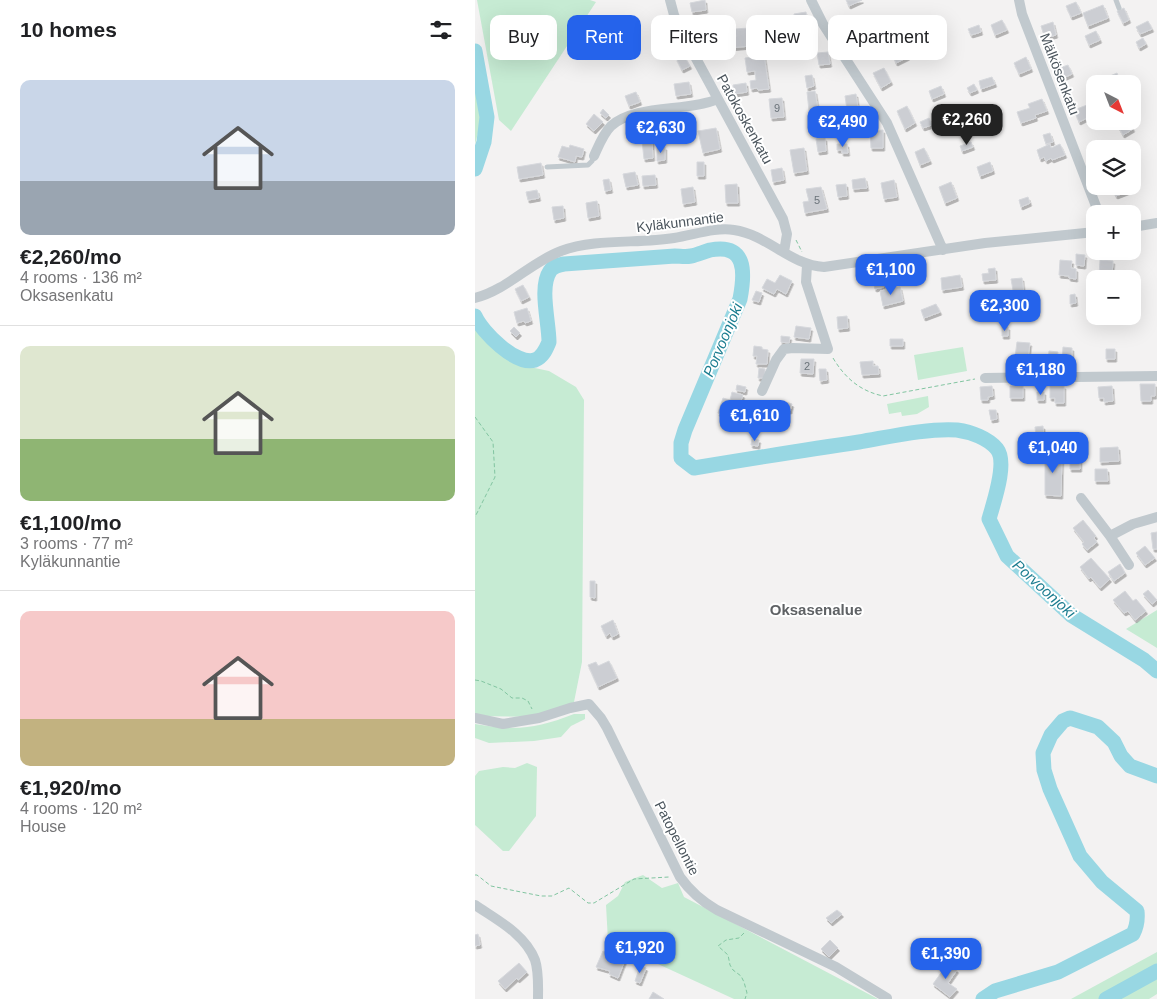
<!DOCTYPE html>
<html lang="en">
<head>
<meta charset="utf-8">
<style>
  :root { --surface:#fff; --page:#f6f6f6; --text:#202124; --muted:#757577; --line:#e0e0e0; --accent:#2563eb }
  body { margin:0; font-family:Helvetica,sans-serif; background:var(--page); color:var(--text); height:100vh; display:flex; flex-direction:column; font-size:19px; white-space:nowrap }
  * { box-sizing:border-box; margin:0 }
  p { font-size:16px; color:var(--muted) }
  .icon { flex:none; width:28px; height:28px; fill:none; stroke:currentColor; stroke-width:2; stroke-linecap:round; stroke-linejoin:round }
  .map { position:relative; flex:1; overflow:hidden }
  .panel { display:flex; flex-direction:column; background:var(--surface); width:475px }
  .panel>* { flex:none }
  .hud { position:absolute; left:15px; top:15px; width:475px; height:45px; display:flex; gap:10px }
  .needle { width:32px; rotate:138deg }
  .buttons { position:absolute; left:611px; top:75px; display:grid; gap:10px }
  .buttons a { display:grid; place-items:center; width:55px; height:55px; border-radius:10px; background:var(--surface); box-shadow:0 5px 20px #0002; font-size:25px }
  .price { position:absolute; translate:-50% -42px; padding:0 11px; border-radius:10px; background:var(--accent); color:#fff; font-size:16px; line-height:32px; filter:drop-shadow(0 1px 2px #0008) }
  .price::after { content:''; position:absolute; left:50%; top:30px; width:15px; height:11px; margin-left:-8px; background:inherit; clip-path:polygon(0 0,100% 0,50% 100%) }
  .price.on { background:#222; color:#fff }
  ul { padding:0; list-style:none }
  li { display:grid; align-content:center; gap:10px; height:265px; padding:0 20px }
  li+li { border-top:1px solid var(--line) }
  li span { display:grid; place-items:center; height:155px; border-radius:10px; color:#555 }
  li>.icon { margin-inline-start:auto }
  span .icon { width:90px; height:90px; fill:#fffc; stroke-width:1 }
  li b { font-size:21px }
  h2 { display:flex; justify-content:space-between; align-items:center; height:60px; padding:0 20px; font-size:21px }
  .chip { padding:0 18px; border-radius:10px; background:var(--surface); box-shadow:0 5px 20px #0002; font-size:18px; line-height:45px }
  .chip.on { background:var(--accent); color:#fff }
  main { display:flex; flex:1; min-height:0 }
  .map>svg:first-child { display:block }
  .green { fill:#c6ebd3 }
  .lines { fill:none; stroke-linecap:round; stroke-linejoin:round }
  .river { stroke:#98d7e3; stroke-width:15 }
  .building { fill:#ccced3; stroke:#d6d8dc; filter:url(#shadow) }
  .path { stroke:#82c5a1; stroke-width:1; stroke-dasharray:4 2.5; stroke-linecap:butt }
  .lane { stroke:#c1c9ce; stroke-width:5 }
  .street { stroke:#c1c9ce; stroke-width:10 }
  .labels { text-anchor:middle; stroke-width:4; stroke-linejoin:round; paint-order:stroke }
  .number-label { font-size:11px; fill:#6b737a }
  .street-label { font-size:14px; fill:#4b555d; stroke:#fff }
  .water-label { font-size:15px; font-style:italic; fill:#1c7d90; stroke:#fff }
  .neighbourhood-label { font-size:15px; font-weight:bold; fill:#5f6265; stroke:#fff }
</style>
</head>
<body>
<main>
<section class="panel">
<h2>10 homes<svg class="icon" aria-label="filters" viewBox="0 0 24 24"><path d="M4 7h16M4 17h16"/><circle cx="9" cy="7" r="2"/><circle cx="15" cy="17" r="2"/></svg></h2>
<ul>
<li><span style="background:linear-gradient(#c9d6e8 65%,#9aa5b1 0)"><svg class="icon" aria-label="home" viewBox="0 0 24 24"><path d="M3 11l9-7 9 7M6 9v11h12V9"/></svg></span><div><b>€2,260/mo</b><p>4 rooms · 136 m²</p><p>Oksasenkatu</p></div></li>
<li><span style="background:linear-gradient(#dfe7d0 60%,#8fb573 0)"><svg class="icon" aria-label="home" viewBox="0 0 24 24"><path d="M3 11l9-7 9 7M6 9v11h12V9"/></svg></span><div><b>€1,100/mo</b><p>3 rooms · 77 m²</p><p>Kyläkunnantie</p></div></li>
<li><span style="background:linear-gradient(#f6c9c9 70%,#c2b280 0)"><svg class="icon" aria-label="home" viewBox="0 0 24 24"><path d="M3 11l9-7 9 7M6 9v11h12V9"/></svg></span><div><b>€1,920/mo</b><p>4 rooms · 120 m²</p><p>House</p></div></li>
</ul>
</section>
<div class="map">
<svg width="682" height="999" viewBox="0 0 682 999">
  <defs>
    <filter id="shadow"><feDropShadow dx="1.5" dy="3" stdDeviation="0" flood-color="#0004"/></filter>
  </defs>
  <rect width="100%" height="100%" fill="#f3f2f2"/>
  <!-- green -->
  <path class="green" d="M2,0H115L121,2L36,131L24,120Z
    M0,84L7,119L0,144Z
    M0,327L14,345L55,367L74,371L101,387L109,400L107,662L99,702L66,717L0,716Z
    M488,347L492,371L443,380L439,355Z
    M453,396L454,407L442,414L427,416L426,412L414,414L412,404Z
    M682,610V648L651,629Z
    M99,714H110V719L96,726L86,737L59,741L14,743L0,738V724C40,731 61,729 99,714Z
    M52,763L62,767L61,816L34,851H28L0,825V776L4,771L28,767L40,768Z
    M168,875L187,888L203,883L209,897L403,999H259L133,941L131,905L143,896L150,882Z
    M682,952V994L674,999H596Z"/>
  <g class="lines">
    <!-- river -->
    <path class="river" d="M0,51L12,117L9,142L0,169
      M0,316C7,332 41,366 60,360C68,357 71,349 74,342C74,322 64,287 75,271C78,266 83,265 89,264L200,256C205,256 210,257 216,256C222,255 228,252 235,250C272,243 270,273 265,299L210,430L206,443V458L219,468C274,459 329,450 384,442C414,437 452,428 482,430C496,432 513,438 522,449C533,463 518,504 514,519L532,556L596,615L669,660L682,671
      M508,999L520,991L583,972L658,934C662,926 663,920 662,911L627,882L605,856L575,789L569,770L568,753L576,735L588,721L595,718L623,727L639,742L646,756L655,766L682,776
      M631,999L682,971"/>
  </g>
  <!-- building -->
  <path class="building" d="M230,0L231,10L217,12L215,3Z
    M371,0H387L374,6Z
    M601,2L606,13L596,17L591,6Z
    M628,5L633,18L613,26L608,13Z
    M649,8L654,20L648,23L642,11Z
    M331,12L333,27L321,29L319,14Z
    M527,20L532,30L520,35L516,25Z
    M673,21L677,29L665,34L661,27Z
    M578,22L581,35L570,38L566,26Z
    M504,25L506,32L496,35L493,29Z
    M274,28L276,46L252,48L251,38L261,37L260,29Z
    M384,31L390,46L381,50L375,35Z
    M621,31L625,40L614,45L610,36Z
    M416,37L417,43L404,46L402,40Z
    M668,38L671,44L664,48L661,42Z
    M422,49L424,53L430,50L433,57L421,63L416,52Z
    M353,52L355,64L344,65L342,53Z
    M208,54L215,66L207,70L201,58Z
    M289,55L294,89L283,90L282,88L276,89L275,81L281,80L280,71L272,72L270,58Z
    M551,57L556,69L544,74L539,63Z
    M593,65L597,74L586,79L582,69Z
    M409,68L416,82L406,88L398,73Z
    M642,73L645,80L638,82L635,76Z
    M337,75L339,86L332,88L330,76Z
    M517,77L520,84L506,89L504,81Z
    M214,82L216,94L201,96L199,84Z
    M271,83L272,92L259,94L258,85Z
    M499,84L502,90L495,93L492,88Z
    M466,86L469,94L457,99L454,91Z
    M340,91L343,110L334,111L332,92Z
    M161,92L165,102L154,106L150,96Z
    M381,94L383,108L372,110L370,96Z
    M307,98L309,117L296,118L294,99Z
    M567,99L572,111L560,115L561,118L546,123L542,112L555,108L553,104Z
    M612,105L616,116L604,122L599,110Z
    M432,106L440,123L430,129L422,111Z
    M128,109L134,115L131,118L125,113Z
    M119,114L128,122L119,131L111,124Z
    M454,118L457,125L448,128L445,122Z
    M646,121H654L658,129L648,135L642,124Z
    M194,123H204L205,135H195Z
    M241,128L245,149L228,153L223,131Z
    M408,130V148H396L395,131Z
    M575,133L578,142L571,144L568,135Z
    M350,138L351,151L343,152L341,139Z
    M167,141H177L178,158L169,159Z
    M496,142L498,147L487,151L485,146Z
    M362,144H372L373,153H367V150H362Z
    M575,144L576,148L585,144L590,155L577,160L576,158L571,161L569,157L565,159L562,150Z
    M95,145L109,149L107,157L101,156L100,162L83,157L87,146L94,148Z
    M182,147H190V160L182,161Z
    M329,148L332,171L319,173L315,150Z
    M449,148L455,161L445,165L440,152Z
    M222,162H229V176H222Z
    M515,162L518,171L505,176L502,167Z
    M66,163L68,175L44,179L42,167Z
    M307,168L309,180L298,182L296,170Z
    M160,172L163,185L151,187L148,174Z
    M180,175L181,185L168,186L167,176Z
    M390,178L392,188L378,189L377,180Z
    M134,179L136,190L130,191L128,180Z
    M419,180L422,197L409,199L406,183Z
    M476,182L482,198L470,203L464,187Z
    M262,184L263,203H251L250,185Z
    M371,184L372,196L363,197L361,185Z
    M636,186H652L654,191L641,196Z
    M218,187L220,202L208,204L206,189Z
    M346,187L352,209L330,213L328,202L334,201L331,189Z
    M62,190L64,198L53,200L51,192Z
    M553,197L555,203L546,207L544,200Z
    M122,201L124,216L113,218L111,203Z
    M88,206L89,218L79,220L77,207Z
    M601,254L610,255L609,266L601,265Z
    M585,260L597,261L596,268L601,269V279L594,278V276L584,275Z
    M625,260L638,261L637,275H624Z
    M520,268L521,280L508,281L507,274L514,273L513,269Z
    M305,275L317,281L311,294L302,289L299,294L287,288L292,279L300,283Z
    M407,275L409,287L400,289L397,277Z
    M485,275L487,287L467,290L466,278Z
    M547,278L549,294L539,296L536,279Z
    M48,285L54,297L46,301L40,289Z
    M425,287L428,301L408,306L405,291Z
    M281,291L287,293L284,302L277,300Z
    M600,294L601,303L595,304V295Z
    M461,304L465,312L449,318L446,310Z
    M52,308L56,321L50,323L49,321L42,323L39,312Z
    M530,309L532,316L524,319L522,312Z
    M372,316L373,328L363,329L362,317Z
    M321,326L336,328L334,339L319,337Z
    M39,327L45,333L41,337L35,331Z
    M527,327H533V336H527Z
    M306,336L315,337L314,343L306,342Z
    M415,339H428V346H415Z
    M542,342L555,343L553,358L540,357Z
    M279,346L287,347V349L293,350L292,364H281L282,356H278Z
    M588,347L597,348V360H587Z
    M631,349H640V359H631Z
    M574,351L583,352L582,360H573Z
    M326,359H339L338,374L325,373Z
    M398,361V366H403L404,374L387,375L385,362Z
    M284,368L290,369V378H283Z
    M344,369H351L352,380L345,381Z
    M665,384H680V396H676V401H666Z
    M262,385L271,387L270,392L261,390Z
    M517,386L518,396L513,397V400H506L505,387Z
    M535,386H548V398H535Z
    M575,386H589V403H580V398H575Z
    M637,386L638,401L629,402V398H624L623,387Z
    M257,392L268,395L260,418L243,413L248,398L255,400Z
    M562,392H569V400H562Z
    M311,402L317,404L315,411L309,410Z
    M289,407L303,409V424L295,423L296,418H288Z
    M514,410H521L522,419L516,420Z
    M568,426L569,437L561,438L560,427Z
    M277,439L284,440L283,446L276,445Z
    M643,447L644,461L625,462V448Z
    M570,453L587,454L586,496L570,495Z
    M595,455H605V469H595Z
    M620,469H632L633,481H620Z
    M608,520L621,536L619,538L622,542L612,550L607,544L609,542L598,528Z
    M682,532V549H678L676,533Z
    M670,546L680,558L670,565L661,553Z
    M616,558L635,579L625,588L616,577L614,579L605,567Z
    M645,564L650,573L639,581L633,572Z
    M115,581H120V598L115,597Z
    M673,590L682,600L677,604L668,594Z
    M650,591L658,601L661,599L671,611L660,620L653,611L649,613L638,600Z
    M138,620L143,634L137,637L135,633L131,636L126,626Z
    M134,661L142,678L123,687L113,665L121,662L123,666Z
    M362,910L367,914L356,923L351,918Z
    M3,934L5,945L0,946V935Z
    M355,940L363,948L354,957L346,949Z
    M128,951L150,960L143,978L134,974L135,971L121,967Z
    M44,963L52,972L43,980L42,978L30,989L23,981Z
    M473,963L482,970L473,983L482,989L475,997L458,984Z
    M165,966L171,968L165,983L160,981Z
    M178,992L189,999H174Z"/>
  <g class="lines">
    <!-- path -->
    <path class="path" d="M321,240L327,252
      M358,358C370,378 385,391 408,396L500,379
      M0,417L18,442L20,477L0,517
      M0,680L6,681L26,689L37,698H47L53,701L57,709
      M0,875H2L16,886L66,896H77L94,888L113,903H119L159,879L194,877
      M269,933L264,938L251,940L243,946L253,955L255,965L258,970L266,976L269,982L272,993L270,999"/>
    <!-- lane -->
    <path class="lane" d="M641,0L644,8
      M72,167L113,165L117,161L119,156"/>
    <!-- street -->
    <path class="street" d="M195,0L199,15L204,27L308,219L312,234L309,252
      M336,0L348,24L412,123L468,250
      M544,0L547,14L624,214
      M119,156C124,145 128,134 136,126C160,104 213,112 243,99
      M658,227L682,223
      M0,298C32,290 56,262 86,251C121,238 163,244 199,238C219,235 240,227 259,230C293,235 315,265 349,267L510,243L620,232
      M510,378L682,376
      M287,391L301,360L309,349L318,348L353,349L331,282L332,265
      M606,498L635,536L658,524L682,517
      M635,536L654,565
      M0,718L28,724L64,718L95,708L114,704L126,718L132,728L205,877C215,891 226,901 242,910L361,967L412,998
      M0,905C22,920 50,934 60,960C64,972 63,987 63,999"/>
  </g>
  <g class="labels">
    <!-- number labels -->
    <g class="number-label">
      <text x="302" y="112">9</text>
      <text x="342" y="204">5</text>
      <text x="332" y="370">2</text>
    </g>
    <!-- street labels -->
    <g class="street-label">
      <text transform="translate(585 74) rotate(69)" y="5">Mälkösenkatu</text>
      <text transform="translate(270 119) rotate(61)" y="5">Patokoskenkatu</text>
      <text transform="translate(205 222) rotate(-7)" y="5">Kyläkunnantie</text>
      <text transform="translate(202 838) rotate(63)" y="5">Patopellontie</text>
    </g>
    <!-- water labels -->
    <g class="water-label">
      <text transform="translate(248 340) rotate(-67)" y="5">Porvoonjoki</text>
      <text transform="translate(569 589) rotate(42)" y="5">Porvoonjoki</text>
    </g>
    <!-- neighbourhood labels -->
    <g class="neighbourhood-label">
      <text x="341" y="615">Oksasenalue</text>
    </g>
  </g>
</svg>
<div class="buttons">
<a><svg class="needle" viewBox="-14 -14 28 28"><path d="M0-13l5 13h-10z" fill="#e53935"/><path d="M0 13l5-13h-10z" fill="#757577"/></svg></a>
<a><svg class="icon" aria-label="layers" viewBox="0 0 24 24"><path d="M12 4l9 5-9 5-9-5zM3 14l9 5 9-5"/></svg></a>
<a>+</a>
<a>−</a>
</div>
<b class="price on" style="left:492px;top:146px">€2,260</b>
<b class="price" style="left:368px;top:148px">€2,490</b>
<b class="price" style="left:186px;top:154px">€2,630</b>
<b class="price" style="left:416px;top:296px">€1,100</b>
<b class="price" style="left:530px;top:332px">€2,300</b>
<b class="price" style="left:566px;top:396px">€1,180</b>
<b class="price" style="left:280px;top:442px">€1,610</b>
<b class="price" style="left:578px;top:474px">€1,040</b>
<b class="price" style="left:165px;top:974px">€1,920</b>
<b class="price" style="left:471px;top:980px">€1,390</b>
<div class="hud">
<a class="chip">Buy</a>
<a class="chip on">Rent</a>
<a class="chip">Filters</a>
<a class="chip">New</a>
<a class="chip">Apartment</a>
</div>
</div>
</main>
</body>
</html>
